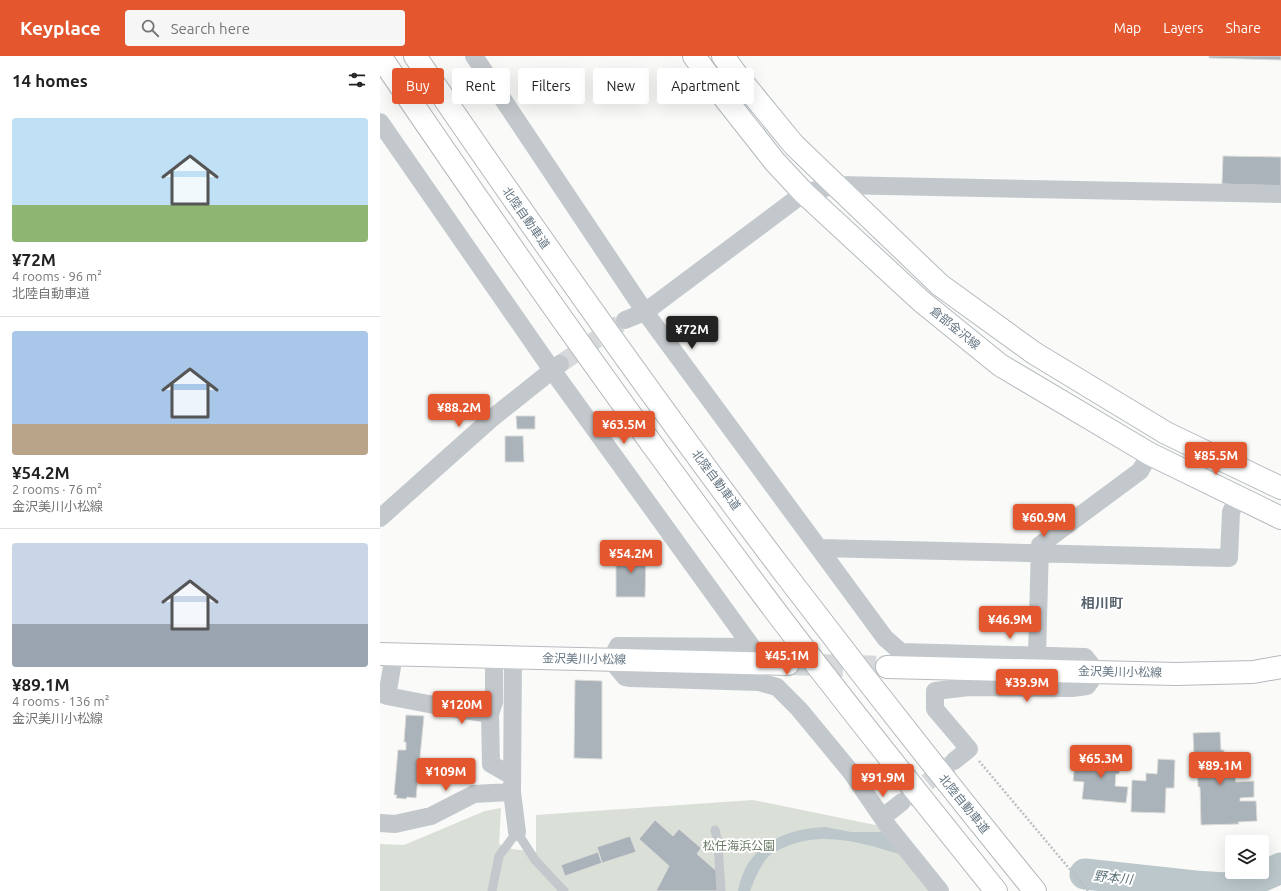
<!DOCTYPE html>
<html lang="en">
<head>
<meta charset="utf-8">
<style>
  :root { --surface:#fff; --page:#f6f6f6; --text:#222; --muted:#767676; --line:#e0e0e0; --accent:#e4572e }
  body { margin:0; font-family:Ubuntu,"Noto Sans JP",sans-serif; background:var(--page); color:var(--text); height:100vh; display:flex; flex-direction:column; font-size:15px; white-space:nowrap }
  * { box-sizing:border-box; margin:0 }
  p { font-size:13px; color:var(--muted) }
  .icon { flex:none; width:22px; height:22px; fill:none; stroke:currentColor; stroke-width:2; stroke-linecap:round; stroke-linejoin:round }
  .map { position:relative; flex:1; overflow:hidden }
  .panel { display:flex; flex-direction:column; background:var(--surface); width:380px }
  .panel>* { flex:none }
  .hud { position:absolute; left:12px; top:12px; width:380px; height:36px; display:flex; gap:8px }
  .fabs { position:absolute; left:845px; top:779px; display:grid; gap:8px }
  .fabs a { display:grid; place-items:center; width:44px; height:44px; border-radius:4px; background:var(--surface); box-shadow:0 4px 16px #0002; font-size:20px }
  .price { position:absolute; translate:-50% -34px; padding:0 9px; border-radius:4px; background:var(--accent); color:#fff; font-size:13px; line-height:26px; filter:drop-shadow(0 1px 2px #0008) }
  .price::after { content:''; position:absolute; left:50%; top:24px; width:12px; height:9px; margin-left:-6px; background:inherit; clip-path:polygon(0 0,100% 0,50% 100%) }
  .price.current { background:#222; color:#fff }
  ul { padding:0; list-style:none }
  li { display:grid; align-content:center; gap:8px; height:212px; padding:0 12px }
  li+li { border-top:1px solid var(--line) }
  li span { display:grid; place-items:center; height:124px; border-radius:4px; color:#555 }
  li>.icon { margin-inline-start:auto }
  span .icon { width:72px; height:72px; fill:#fffc; stroke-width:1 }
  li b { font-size:17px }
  h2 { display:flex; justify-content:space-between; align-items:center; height:48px; padding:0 12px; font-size:17px }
  .tag { padding:0 14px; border-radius:4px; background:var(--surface); box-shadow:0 4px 16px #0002; font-size:14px; line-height:36px }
  .tag.current { background:var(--accent); color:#fff }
  header { display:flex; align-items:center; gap:24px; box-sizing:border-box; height:56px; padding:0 20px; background:var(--accent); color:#fff }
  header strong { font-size:19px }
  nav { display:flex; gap:22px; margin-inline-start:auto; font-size:14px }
  .search { width:280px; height:36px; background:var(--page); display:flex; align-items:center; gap:10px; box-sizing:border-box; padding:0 14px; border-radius:4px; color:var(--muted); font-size:15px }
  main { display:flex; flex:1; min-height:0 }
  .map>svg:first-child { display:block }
  .green { fill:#dadfd7 }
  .water { fill:#bbc7cb }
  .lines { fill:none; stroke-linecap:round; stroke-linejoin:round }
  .river { stroke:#bbc7cb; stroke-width:31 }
  .building { fill:#aab3b9; stroke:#dcdcda }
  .minor-tunnel { stroke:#d5d9db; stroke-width:18; stroke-dasharray:18 9; stroke-linecap:butt }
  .primary-tunnel { stroke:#d5d9db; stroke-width:22; stroke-dasharray:22 11; stroke-linecap:butt }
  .secondary-casing { stroke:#b3babf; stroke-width:24 }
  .primary-casing { stroke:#b5babe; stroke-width:24 }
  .motorway-casing { stroke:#b4b9bd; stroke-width:24 }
  .path { stroke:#bbbfc2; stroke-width:2.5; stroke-dasharray:2 2; stroke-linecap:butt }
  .service { stroke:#c3c8cc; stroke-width:9 }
  .minor { stroke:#c3c8cc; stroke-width:18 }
  .secondary { stroke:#fff; stroke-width:22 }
  .primary { stroke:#fff; stroke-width:22 }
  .motorway { stroke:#fff; stroke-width:22 }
  .labels { text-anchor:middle; stroke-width:4; stroke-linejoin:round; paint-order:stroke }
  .street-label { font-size:12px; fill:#657683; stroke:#fff }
  .park-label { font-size:12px; fill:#687a64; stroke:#fff }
  .water-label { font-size:13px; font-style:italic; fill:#60757c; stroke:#fff }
  .quarter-label { font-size:14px; font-weight:bold; fill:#57646e; stroke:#fff }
</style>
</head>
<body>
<header>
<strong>Keyplace</strong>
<div class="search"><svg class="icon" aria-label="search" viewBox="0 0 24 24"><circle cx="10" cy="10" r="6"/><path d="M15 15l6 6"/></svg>Search here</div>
<nav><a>Map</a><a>Layers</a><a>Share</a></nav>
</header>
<main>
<section class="panel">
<h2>14 homes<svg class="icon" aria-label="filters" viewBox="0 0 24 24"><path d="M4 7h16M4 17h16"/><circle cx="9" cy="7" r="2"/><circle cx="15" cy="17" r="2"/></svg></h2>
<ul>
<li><span style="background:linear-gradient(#bfe0f5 70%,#8fb573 0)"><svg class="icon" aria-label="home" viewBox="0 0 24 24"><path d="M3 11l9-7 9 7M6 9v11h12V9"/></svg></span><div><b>¥72M</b><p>4 rooms · 96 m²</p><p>北陸自動車道</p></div></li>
<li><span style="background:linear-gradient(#a9c7e8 75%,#b9a48a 0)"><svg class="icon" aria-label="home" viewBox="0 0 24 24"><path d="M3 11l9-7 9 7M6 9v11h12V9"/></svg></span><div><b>¥54.2M</b><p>2 rooms · 76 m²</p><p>金沢美川小松線</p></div></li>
<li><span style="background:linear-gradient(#c9d6e8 65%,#9aa5b1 0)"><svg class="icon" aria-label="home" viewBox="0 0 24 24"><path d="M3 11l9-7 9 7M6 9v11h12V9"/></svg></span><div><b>¥89.1M</b><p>4 rooms · 136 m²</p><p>金沢美川小松線</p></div></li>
</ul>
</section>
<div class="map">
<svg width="901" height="835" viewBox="0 0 901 835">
  <rect width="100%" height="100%" fill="#fafaf8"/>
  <!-- green -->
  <path class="green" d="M373,744L500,770L553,835H0V788L24,789L105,755L121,752L119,788L132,793L156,796V759Z"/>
  <!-- water -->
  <path class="water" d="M445,771L471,776H505L525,800C486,788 445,774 405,791C401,793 395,795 391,798C381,807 375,822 370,835H358C366,790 403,773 445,771Z"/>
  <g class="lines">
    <!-- river -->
    <path class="river" d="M705,818L815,830L845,832L874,824L901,812"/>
  </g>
  <!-- building -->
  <path class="building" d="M829,0H901V4L829,2Z
    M843,100L901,101V130L842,128Z
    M136,360H155V373H137Z
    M125,380H143L144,406H125Z
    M236,495H266L265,541H236Z
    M195,624L222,625V703L194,702Z
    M26,659L44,660L36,742L27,741L26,743L16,742L17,739H14L18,694H26V686H24Z
    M840,676L841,694H844V703H839V722L855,721L856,726L874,725V741L860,742V745H876L877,765L858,766L859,768L821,769L820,731H818L817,699H814L813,677Z
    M715,698L741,701L739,718H736L735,730L748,731L746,747L702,743L704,726L693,725L695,708H698V705L715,706Z
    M778,703L795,704L794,732H786L785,757L751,756L752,724L766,725V717L777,718Z
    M275,764L293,780L299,773L321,792L317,798L340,818V830L336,835H276L289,810L259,783Z
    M250,780L256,796L222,807L217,791Z
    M218,796L222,807L185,820L181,809Z"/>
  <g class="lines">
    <!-- minor-tunnel -->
    <path class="minor-tunnel" d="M180,308L245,264
      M526,743L570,708"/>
    <!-- primary-tunnel -->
    <path class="primary-tunnel" d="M408,608L507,611"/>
    <!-- secondary casing -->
    <g class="secondary-casing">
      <path id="secondary" d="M314,0L343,40L395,106L424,137L541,245L620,309L770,398L901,462
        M343,0L359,22L414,89L560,229L654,297L786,377L901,432"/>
    </g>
    <!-- primary casing -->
    <g class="primary-casing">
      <path id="primary" d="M0,598L408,608
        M507,611L796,618L873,616L901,611"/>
    </g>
    <!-- motorway casing -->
    <g class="motorway-casing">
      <path id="motorway" d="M0,0C124,183 251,363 384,540C459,640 538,738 616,835
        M35,0C156,177 279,352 409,523C489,628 571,732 655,835"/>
    </g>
    <!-- path -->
    <path class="path" d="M599,705L708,835"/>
    <!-- service -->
    <path class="service" d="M335,774L338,787L341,835
      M112,835L119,800L137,776L155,804L184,835"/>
    <!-- minor -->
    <path class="minor" d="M94,0L265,256L505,582L521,596L705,601L717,616L707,630L692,632L589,631L555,635V653L589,693L574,705
      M0,66L172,314L372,591L238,590L231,604L245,621L251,622L379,626L397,631L419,653L471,716L510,773L560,835
      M245,264L265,256L424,137L457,129L901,138
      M0,462L111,363L180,308
      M439,492L849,502L851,456L858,441
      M657,600L660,489L760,415L770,398
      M133,601L132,736L137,776
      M0,637L7,640L59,650L110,658L111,708L132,720
      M7,640L14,599
      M110,658L114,646V601
      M503,761L522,746
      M0,767L15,768L51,760L94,738L132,736"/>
    <!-- secondary -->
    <use href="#secondary" class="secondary"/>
    <!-- primary -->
    <use href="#primary" class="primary"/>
    <!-- motorway -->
    <use href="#motorway" class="motorway"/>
  </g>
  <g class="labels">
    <!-- street labels -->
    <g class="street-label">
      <text transform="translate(146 162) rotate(55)" y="4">北陸自動車道</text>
      <text transform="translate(575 272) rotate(39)" y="4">倉部金沢線</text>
      <text transform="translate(336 424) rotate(53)" y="4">北陸自動車道</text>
      <text transform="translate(204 603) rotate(1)" y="4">金沢美川小松線</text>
      <text transform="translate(740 616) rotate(1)" y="4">金沢美川小松線</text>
      <text transform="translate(584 748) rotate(51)" y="4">北陸自動車道</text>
    </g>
    <!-- park labels -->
    <g class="park-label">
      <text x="359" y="794">松任海浜公園</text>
    </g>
    <!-- water labels -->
    <g class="water-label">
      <text transform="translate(733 821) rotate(6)" y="5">野本川</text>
    </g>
    <!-- quarter labels -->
    <g class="quarter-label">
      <text x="722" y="552">相川町</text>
    </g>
  </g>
</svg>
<div class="fabs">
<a><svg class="icon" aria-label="layers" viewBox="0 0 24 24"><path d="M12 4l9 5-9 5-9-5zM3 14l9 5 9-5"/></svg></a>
</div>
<b class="price current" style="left:312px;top:294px">¥72M</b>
<b class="price" style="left:79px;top:372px">¥88.2M</b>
<b class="price" style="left:244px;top:389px">¥63.5M</b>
<b class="price" style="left:836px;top:420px">¥85.5M</b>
<b class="price" style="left:664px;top:482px">¥60.9M</b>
<b class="price" style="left:251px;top:518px">¥54.2M</b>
<b class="price" style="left:630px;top:584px">¥46.9M</b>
<b class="price" style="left:407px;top:620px">¥45.1M</b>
<b class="price" style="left:647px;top:647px">¥39.9M</b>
<b class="price" style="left:82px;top:669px">¥120M</b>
<b class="price" style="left:721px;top:723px">¥65.3M</b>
<b class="price" style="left:840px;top:730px">¥89.1M</b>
<b class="price" style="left:66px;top:736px">¥109M</b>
<b class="price" style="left:503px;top:742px">¥91.9M</b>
<div class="hud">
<a class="tag current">Buy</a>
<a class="tag">Rent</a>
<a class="tag">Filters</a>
<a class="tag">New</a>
<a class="tag">Apartment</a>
</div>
</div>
</main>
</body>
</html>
